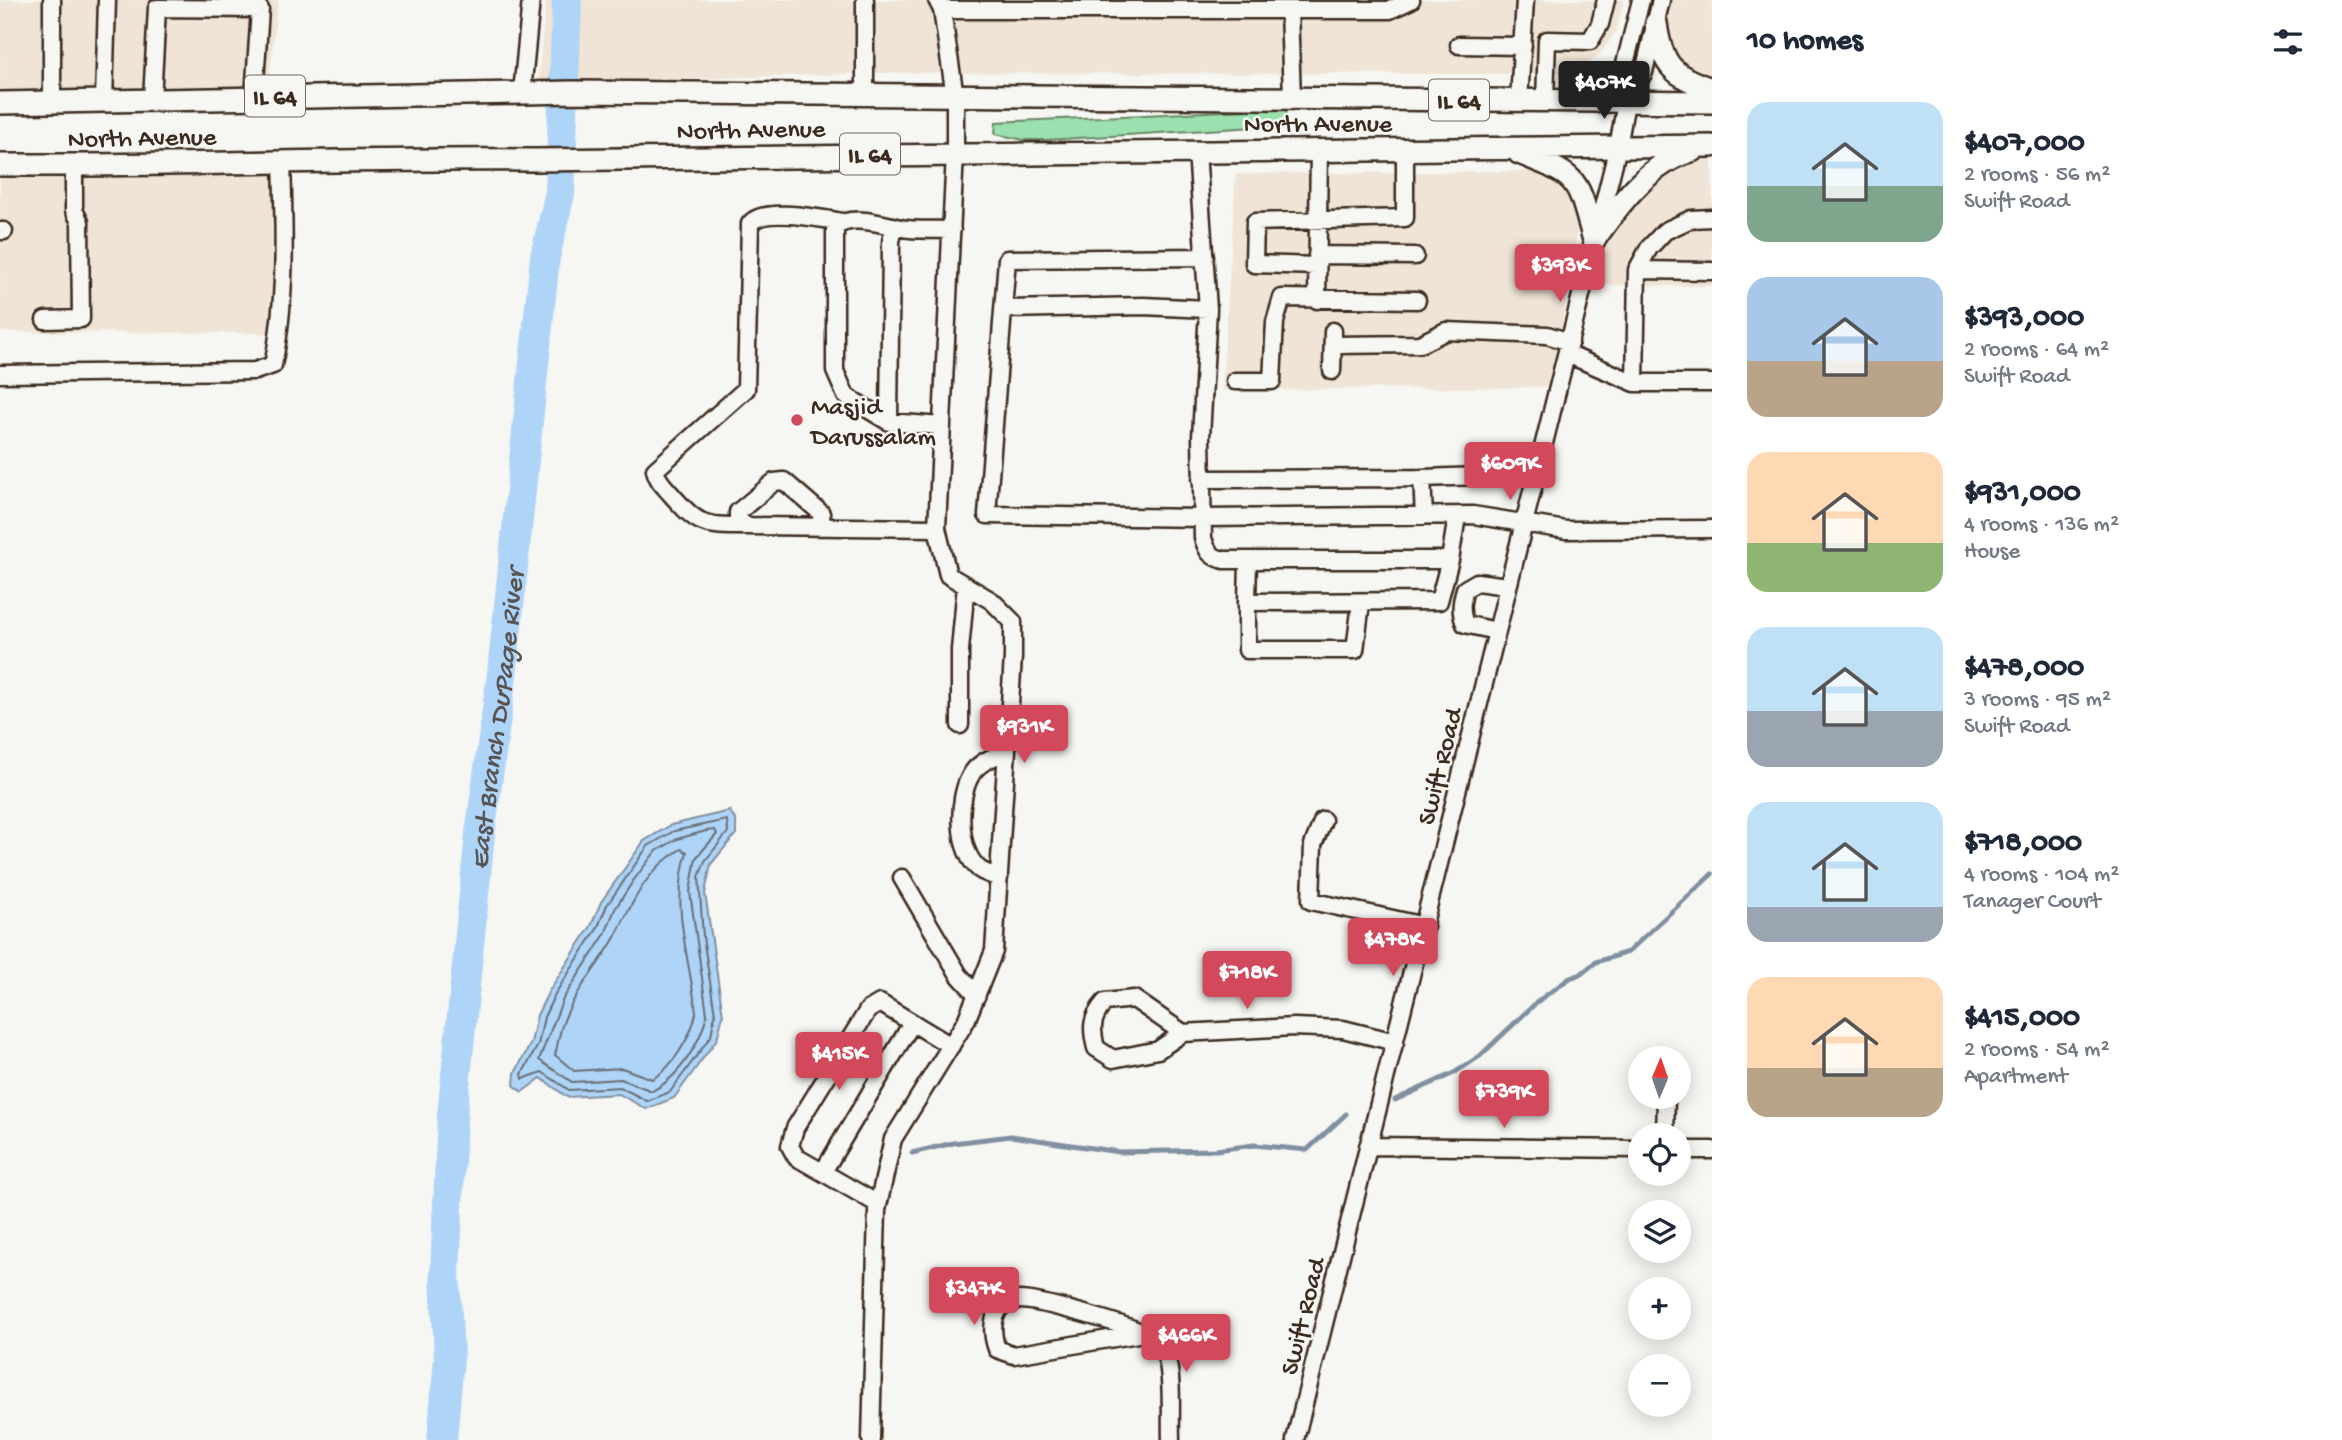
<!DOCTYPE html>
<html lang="en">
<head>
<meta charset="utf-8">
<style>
  :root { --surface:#fff; --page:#f2f2f3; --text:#1f2937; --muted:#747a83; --accent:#d1495b }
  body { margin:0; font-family:"Gochi Hand",sans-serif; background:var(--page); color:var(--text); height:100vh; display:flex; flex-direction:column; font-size:26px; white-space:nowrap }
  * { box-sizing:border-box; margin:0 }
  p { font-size:23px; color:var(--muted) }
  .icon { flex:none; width:38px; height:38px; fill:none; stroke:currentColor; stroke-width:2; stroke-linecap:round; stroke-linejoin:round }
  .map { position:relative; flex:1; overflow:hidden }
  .drawer { display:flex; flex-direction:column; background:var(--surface); width:630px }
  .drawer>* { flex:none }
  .needle { width:46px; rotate:2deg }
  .fabs { position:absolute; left:1628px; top:1046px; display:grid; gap:14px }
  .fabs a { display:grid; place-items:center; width:63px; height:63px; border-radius:50%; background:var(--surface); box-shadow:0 4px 18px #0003; font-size:35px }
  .price { position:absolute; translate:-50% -60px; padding:0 16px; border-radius:7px; background:var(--accent); color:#fff; font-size:23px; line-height:46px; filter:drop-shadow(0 2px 4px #0008) }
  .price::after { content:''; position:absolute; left:50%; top:42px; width:21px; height:16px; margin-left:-10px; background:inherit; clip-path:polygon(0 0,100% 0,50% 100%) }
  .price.on { background:#222; color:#fff }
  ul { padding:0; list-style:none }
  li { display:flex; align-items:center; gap:21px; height:175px; padding:0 35px }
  li span { display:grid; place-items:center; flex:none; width:196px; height:140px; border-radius:21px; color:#555 }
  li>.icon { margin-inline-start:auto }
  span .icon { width:84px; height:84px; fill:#fffc; stroke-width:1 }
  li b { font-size:30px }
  h2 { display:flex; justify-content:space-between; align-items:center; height:84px; padding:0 35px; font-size:30px }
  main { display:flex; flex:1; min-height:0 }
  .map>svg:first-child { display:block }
  .built { fill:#efe4d5 }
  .green { fill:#9ae1af; stroke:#6a8666; stroke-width:2 }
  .water { fill:#aed4f8; stroke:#8090a1; stroke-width:2 }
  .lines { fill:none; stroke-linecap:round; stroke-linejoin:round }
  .shore { stroke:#696e75; stroke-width:2 }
  .stream { stroke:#8090a1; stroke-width:5 }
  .river { stroke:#aed4f8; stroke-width:30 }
  .minor-casing { stroke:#3b2a1e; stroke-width:21 }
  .major-casing { stroke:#3b2a1e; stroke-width:26 }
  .minor { stroke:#f6f6f2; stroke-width:16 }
  .major { stroke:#f6f6f2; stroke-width:21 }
  .poi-dot { fill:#d1495b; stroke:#f6f6f2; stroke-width:2.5 }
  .labels { text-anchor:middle; stroke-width:5; stroke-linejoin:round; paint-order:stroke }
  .shield { fill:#f6f6f2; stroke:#73675e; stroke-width:2 }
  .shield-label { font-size:24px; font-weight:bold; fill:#3b2a1e }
  .street-label { font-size:26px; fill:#3b2a1e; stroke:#f6f6f2 }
  .poi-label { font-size:26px; fill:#3b2a1e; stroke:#f6f6f2; text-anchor:start }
  .water-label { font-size:28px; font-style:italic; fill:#585454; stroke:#f6f6f2 }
</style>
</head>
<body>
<main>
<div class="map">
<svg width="1712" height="1440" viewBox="0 0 1712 1440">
  <rect width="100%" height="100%" fill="#f6f6f2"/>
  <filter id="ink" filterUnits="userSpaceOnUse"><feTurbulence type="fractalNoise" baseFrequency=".0143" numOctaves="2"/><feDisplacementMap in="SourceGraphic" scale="14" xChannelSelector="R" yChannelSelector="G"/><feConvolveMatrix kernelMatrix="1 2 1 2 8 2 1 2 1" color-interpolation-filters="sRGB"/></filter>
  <g filter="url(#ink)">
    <!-- built -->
    <path class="built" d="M0,0H278L268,87L0,94Z
      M546,0H1624L1616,32L1600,54L1579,71L1529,74L874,73L538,84Z
      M1668,0H1712V80L1693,74L1671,56L1666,31Z
      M1712,157V286L1590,285L1604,236L1659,173Z
      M274,166L276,333L0,332V168Z
      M1541,171L1558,176L1576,207L1578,224L1552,387L1222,390L1236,174Z"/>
    <!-- green -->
    <path class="green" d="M1269,109H1286L1287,125L1045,140H1024L995,134L996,122Z"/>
    <!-- water -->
    <path class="water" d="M730,811L736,821V834L711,864L705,893L723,1015L717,1039L674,1098L646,1109L619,1094L567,1097L541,1078L522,1092L514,1085L515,1073L531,1043L537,1015L549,991L591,926L601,902L644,841L671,825Z"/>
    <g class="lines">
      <!-- shore -->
      <path class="shore" d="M727,820L728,832L705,861L699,877L703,937L715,1014L711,1036L670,1092L647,1101L620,1087L569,1090L542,1072L523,1079L522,1074L538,1045L544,1017L555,994L597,929L607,905L648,846L674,831Z
        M706,831L715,830L717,834L696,858L690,892L707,1014C701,1042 679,1078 652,1091L621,1079L572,1082L539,1060L563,999L605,934L615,909L633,881L655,852L677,839Z
        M681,849L687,852C670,905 690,959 696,1013C692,1035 672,1069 652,1079L622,1068L574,1071L555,1055C558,1044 559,1033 563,1023C574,992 598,967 614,939C633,903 644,871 681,849Z"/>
      <!-- stream -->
      <path class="stream" d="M1395,1100L1454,1073L1480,1056L1538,1001L1570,978L1581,974L1596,962L1628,952L1712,874
        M912,1153L953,1143L1011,1136L1119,1152L1216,1150L1254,1145L1307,1150L1346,1114"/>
      <!-- river -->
      <path class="river" id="s1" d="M442,1440L449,1358L445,1273L452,1116L480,834L502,674L545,257L560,193L567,0"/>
      <!-- minor casing -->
      <g class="minor-casing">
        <path id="minor" d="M52,0V103
          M942,10H1390L1411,0
          M1289,10L1292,98
          M1459,45L1523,46
          M522,93L531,0
          M865,95V0
          M152,100L157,8L260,9L254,97
          M104,101L107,0
          M1519,101L1525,0
          M1545,101L1547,40L1590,41L1600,24L1606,0
          M1626,102L1644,72L1661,0
          M1197,151L1208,309L1201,437L1203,538C1207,551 1210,557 1224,560H1450L1457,516
          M0,231H4
          M1317,255L1415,256
          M1205,257L1007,259L987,515L1202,518L1473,515L1566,530L1712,529
          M1317,266L1254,264L1255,222L1405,218V149
          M1637,270L1712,271
          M1317,300L1319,148
          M1003,309L1143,306L1208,309
          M45,320L81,319L80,222L74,210V166
          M1333,345L1420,344L1446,331L1547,335L1570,342
          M1567,354L1635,383H1712
          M1332,371L1333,331
          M0,374L255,371L273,365C287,299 284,228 282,161
          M1235,381H1272L1275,322L1282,298L1417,300
          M1635,383L1637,270L1649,248L1665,231L1691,219L1712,218
          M889,422L891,242L894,226
          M942,426L889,422L846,396L835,371V227C852,214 882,224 901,228C917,231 935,229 952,230
          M1422,478L1481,476
          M1201,479L1422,478L1424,516
          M746,526C702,526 699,526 670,493C664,486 657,480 655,470L746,389L750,224C763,206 822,219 842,222
          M822,527L821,513L784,481L774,482L738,512V520L746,526L937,528
          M1248,561L1247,602L1439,601L1450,560
          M1247,602V650H1355L1361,603
          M1496,631L1465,624C1460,611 1461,603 1465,589L1477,582L1507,586
          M960,725V650L966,585
          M1323,820L1313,845L1311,901L1425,926
          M902,878L959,975L977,995
          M999,878C993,875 984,873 979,869C957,850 957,798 971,775C978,762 994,757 1007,751
          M1183,1033L1134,999L1105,1002C1091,1018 1091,1028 1096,1048L1113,1059L1158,1050L1183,1033L1294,1027L1343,1029L1395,1042
          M1665,1136L1666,1097
          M1368,1146L1640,1149
          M1678,1150H1712
          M823,1172L912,1023
          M878,1204L796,1157L790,1146L795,1128L868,1010L880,1003L951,1046
          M1144,1333L1014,1355L997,1349C990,1330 991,1302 1018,1300C1038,1299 1123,1324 1143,1333C1152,1337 1164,1349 1167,1360C1173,1380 1170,1418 1171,1440
          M871,1440L877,1210L893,1139L966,1021L994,951L1013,657V622L992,601L948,575L937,528L955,153V96L942,10L937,0
          M1295,1440L1618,147L1626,102L1624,68L1641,0"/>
      </g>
      <!-- major casing -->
      <g class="major-casing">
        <path id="major" d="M1656,23C1661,64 1673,77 1712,89
          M0,103L573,92L1712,102
          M1519,153C1582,178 1576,177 1594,240
          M0,165C179,166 357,158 535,160L1712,146
          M1594,240C1619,204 1650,162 1694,150"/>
      </g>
      <!-- minor -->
      <use href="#minor" class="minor"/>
      <!-- major -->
      <use href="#major" class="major"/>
    </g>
  </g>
  <!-- markers -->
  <circle class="poi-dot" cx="797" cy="420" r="7"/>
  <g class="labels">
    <!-- shield labels -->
    <g class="shield">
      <rect x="245" y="75.5" width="60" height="41" rx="5"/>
      <rect x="1429" y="79.5" width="60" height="41" rx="5"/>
      <rect x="840" y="133.5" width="60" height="41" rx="5"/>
    </g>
    <g class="shield-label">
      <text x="275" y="104">IL 64</text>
      <text x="1459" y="108">IL 64</text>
      <text x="870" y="162">IL 64</text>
    </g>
    <!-- street labels -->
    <g class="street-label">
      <text x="1318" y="131">North Avenue</text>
      <text transform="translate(751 128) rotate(-1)" y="9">North Avenue</text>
      <text transform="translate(142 136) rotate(-1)" y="9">North Avenue</text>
      <text transform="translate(1438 766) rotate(-76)" y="9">Swift Road</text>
      <text transform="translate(1301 1316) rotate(-76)" y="9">Swift Road</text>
    </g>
    <!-- poi labels -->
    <g class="poi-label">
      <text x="811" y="414">Masjid<tspan x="811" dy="30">Darussalam</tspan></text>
    </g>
    <!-- water labels -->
    <g class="water-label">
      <text dy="10" stroke="none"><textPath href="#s1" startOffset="724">East Branch DuPage River</textPath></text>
    </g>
  </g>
</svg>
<div class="fabs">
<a><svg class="needle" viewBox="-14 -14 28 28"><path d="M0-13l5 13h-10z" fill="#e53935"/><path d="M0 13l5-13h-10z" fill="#747a83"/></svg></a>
<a><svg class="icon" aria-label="locate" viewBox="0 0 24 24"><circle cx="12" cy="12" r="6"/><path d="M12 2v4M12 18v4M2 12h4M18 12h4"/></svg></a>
<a><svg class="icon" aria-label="layers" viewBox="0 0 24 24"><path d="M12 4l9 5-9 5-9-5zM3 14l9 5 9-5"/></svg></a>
<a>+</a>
<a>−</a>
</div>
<b class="price on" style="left:1604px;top:121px">$407K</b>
<b class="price" style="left:1560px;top:304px">$393K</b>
<b class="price" style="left:1510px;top:502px">$609K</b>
<b class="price" style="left:1024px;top:765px">$931K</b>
<b class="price" style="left:1393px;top:978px">$478K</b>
<b class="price" style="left:1247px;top:1011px">$718K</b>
<b class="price" style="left:839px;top:1092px">$415K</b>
<b class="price" style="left:1504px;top:1130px">$739K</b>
<b class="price" style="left:974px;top:1327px">$347K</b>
<b class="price" style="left:1186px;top:1374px">$466K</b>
</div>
<section class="drawer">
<h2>10 homes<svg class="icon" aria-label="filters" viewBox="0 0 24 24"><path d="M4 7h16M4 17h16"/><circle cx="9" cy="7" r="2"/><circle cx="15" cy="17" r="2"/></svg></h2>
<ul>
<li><span style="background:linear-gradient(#bfe0f5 60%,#7fa58c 0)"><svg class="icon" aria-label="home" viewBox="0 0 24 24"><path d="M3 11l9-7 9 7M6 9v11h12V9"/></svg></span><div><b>$407,000</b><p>2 rooms · 56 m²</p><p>Swift Road</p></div></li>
<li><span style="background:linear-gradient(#a9c7e8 60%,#b9a48a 0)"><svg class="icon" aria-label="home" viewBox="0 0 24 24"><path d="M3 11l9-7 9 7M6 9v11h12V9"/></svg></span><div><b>$393,000</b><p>2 rooms · 64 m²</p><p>Swift Road</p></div></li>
<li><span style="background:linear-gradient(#ffd9b3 65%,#8fb573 0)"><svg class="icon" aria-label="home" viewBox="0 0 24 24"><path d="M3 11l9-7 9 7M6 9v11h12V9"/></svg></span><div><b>$931,000</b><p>4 rooms · 136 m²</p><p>House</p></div></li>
<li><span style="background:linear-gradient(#bfe0f5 60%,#9aa5b1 0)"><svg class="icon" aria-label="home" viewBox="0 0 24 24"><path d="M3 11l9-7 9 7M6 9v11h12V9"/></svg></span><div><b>$478,000</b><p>3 rooms · 95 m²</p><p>Swift Road</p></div></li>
<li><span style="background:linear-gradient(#bfe0f5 75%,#9aa5b1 0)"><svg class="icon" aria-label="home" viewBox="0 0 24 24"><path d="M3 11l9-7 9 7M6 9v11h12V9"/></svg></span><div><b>$718,000</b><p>4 rooms · 104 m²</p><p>Tanager Court</p></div></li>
<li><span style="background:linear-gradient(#ffd9b3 65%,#b9a48a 0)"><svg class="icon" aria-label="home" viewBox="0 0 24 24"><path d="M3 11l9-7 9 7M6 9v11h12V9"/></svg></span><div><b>$415,000</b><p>2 rooms · 54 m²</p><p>Apartment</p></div></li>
</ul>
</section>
</main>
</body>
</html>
